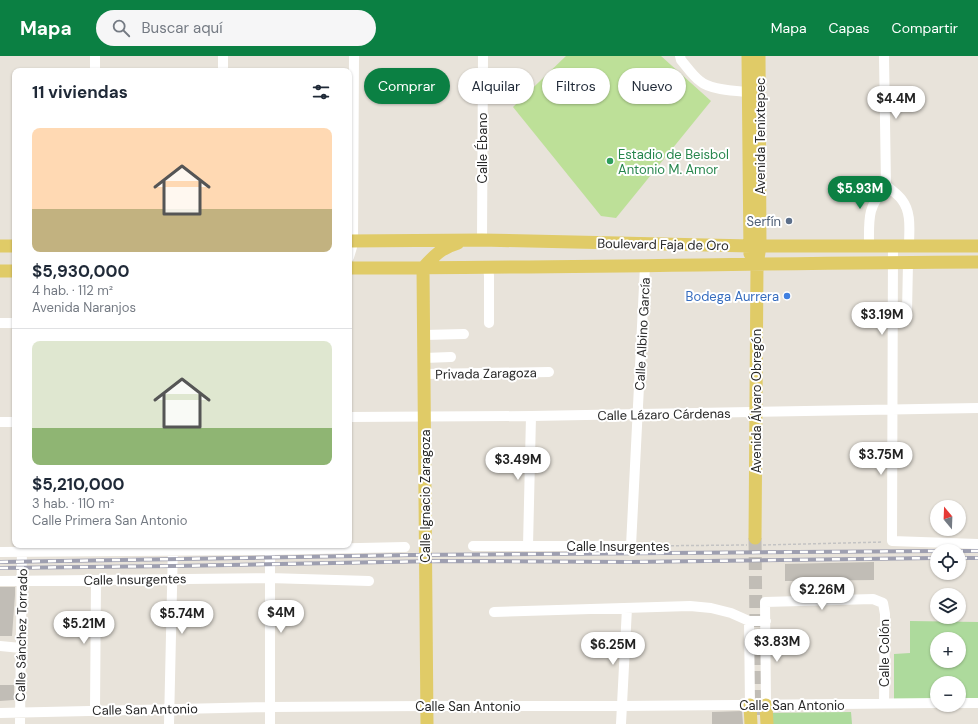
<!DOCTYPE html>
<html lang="es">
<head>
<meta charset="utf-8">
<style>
  :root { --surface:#fff; --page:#f6f6f7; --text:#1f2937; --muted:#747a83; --line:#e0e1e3; --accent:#0b8043 }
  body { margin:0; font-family:"DM Sans",sans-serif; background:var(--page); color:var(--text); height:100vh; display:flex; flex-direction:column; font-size:15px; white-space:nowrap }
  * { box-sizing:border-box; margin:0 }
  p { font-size:13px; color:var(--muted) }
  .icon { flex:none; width:22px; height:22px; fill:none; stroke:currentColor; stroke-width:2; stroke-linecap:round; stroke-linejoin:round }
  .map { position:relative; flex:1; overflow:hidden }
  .panel { position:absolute; left:12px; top:12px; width:340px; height:480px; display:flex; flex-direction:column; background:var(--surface); border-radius:8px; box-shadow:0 1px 3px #0004 }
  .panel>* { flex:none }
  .top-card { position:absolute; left:364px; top:12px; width:380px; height:36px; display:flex; gap:8px }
  .needle { width:26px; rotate:341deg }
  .buttons { position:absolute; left:930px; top:444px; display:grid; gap:8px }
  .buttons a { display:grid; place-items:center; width:36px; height:36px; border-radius:50%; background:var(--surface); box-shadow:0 1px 3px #0004; font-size:20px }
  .price { position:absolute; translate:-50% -34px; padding:0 9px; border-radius:14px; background:#fff; color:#222; font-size:13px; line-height:26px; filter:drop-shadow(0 1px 2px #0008) }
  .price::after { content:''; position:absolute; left:50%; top:24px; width:12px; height:9px; margin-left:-6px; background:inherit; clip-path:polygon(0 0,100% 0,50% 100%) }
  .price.current { background:var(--accent); color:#fff }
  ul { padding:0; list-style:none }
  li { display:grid; align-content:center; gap:8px; height:212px; padding:0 20px }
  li+li { border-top:1px solid var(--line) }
  li span { display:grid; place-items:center; height:124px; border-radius:8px; color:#555 }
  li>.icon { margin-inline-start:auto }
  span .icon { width:72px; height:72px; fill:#fffc; stroke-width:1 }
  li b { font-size:17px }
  h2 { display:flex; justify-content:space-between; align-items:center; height:48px; padding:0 20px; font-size:17px }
  .tag { padding:0 14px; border-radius:18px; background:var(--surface); box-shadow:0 1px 3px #0004; font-size:14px; line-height:36px }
  .tag.current { background:var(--accent); color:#fff }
  header { display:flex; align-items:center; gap:24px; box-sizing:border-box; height:56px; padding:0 20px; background:var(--accent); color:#fff }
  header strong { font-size:19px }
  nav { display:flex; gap:22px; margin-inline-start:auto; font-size:14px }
  .search { width:280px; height:36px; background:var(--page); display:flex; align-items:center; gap:10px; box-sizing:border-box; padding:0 14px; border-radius:22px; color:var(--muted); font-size:15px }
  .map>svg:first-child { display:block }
  .green { fill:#adda9c; fill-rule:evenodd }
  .pitch { fill:#bde098 }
  .building { fill:#c1bdb6 }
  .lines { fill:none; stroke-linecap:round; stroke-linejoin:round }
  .major-tunnel { stroke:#c1bdb6; stroke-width:13; stroke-dasharray:13 6; stroke-linecap:butt }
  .path { stroke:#c3c3c3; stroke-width:1.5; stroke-dasharray:3 2; stroke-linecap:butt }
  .minor { stroke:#fff; stroke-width:10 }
  .major { stroke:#e0cb67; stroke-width:13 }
  .rail-casing { stroke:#9e9fb0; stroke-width:4 }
  .rail { stroke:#fff; stroke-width:2.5; stroke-dasharray:8; stroke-linecap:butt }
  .leisure-dot { fill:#2e9e5b; stroke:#fff; stroke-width:1.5 }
  .service-dot { fill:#5c6f8a; stroke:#fff; stroke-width:1.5 }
  .shop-dot { fill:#3f7fe0; stroke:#fff; stroke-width:1.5 }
  .labels { text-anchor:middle; stroke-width:4; stroke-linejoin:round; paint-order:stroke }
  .street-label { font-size:13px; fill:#272727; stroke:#fff }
  .leisure-label { font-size:13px; fill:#27864d; stroke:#fff; text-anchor:start }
  .service-label { font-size:13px; fill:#4e5e75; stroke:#fff; text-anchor:end }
  .shop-label { font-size:13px; fill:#366cbe; stroke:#fff; text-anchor:end }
</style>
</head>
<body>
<header>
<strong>Mapa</strong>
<div class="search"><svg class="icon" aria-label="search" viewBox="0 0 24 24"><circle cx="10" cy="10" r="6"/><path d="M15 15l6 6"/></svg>Buscar aquí</div>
<nav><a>Mapa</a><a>Capas</a><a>Compartir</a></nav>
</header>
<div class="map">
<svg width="978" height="668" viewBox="0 0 978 668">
  <rect width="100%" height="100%" fill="#e8e3da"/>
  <!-- green -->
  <path class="green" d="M910,565L978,566V642L959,643V627H937V643H894V598L910,597ZM937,583H959V605H937Z
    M851,656L852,668H769V657Z"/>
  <!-- pitch -->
  <path class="pitch" d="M566,0H661L711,45L616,162L601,160L513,51Z"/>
  <!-- building -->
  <path class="building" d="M874,506V524L785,525V508Z
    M0,531H15V539L12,580H0Z
    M0,629H14V644L0,645Z
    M742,655L743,668H712V656Z"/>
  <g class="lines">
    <!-- major-tunnel -->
    <path class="major-tunnel" d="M755,482L757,659"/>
    <!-- path -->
    <path class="path" d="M763,489L883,486
      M641,490L747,489"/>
    <!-- minor -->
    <path class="minor" d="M95,0V15
      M223,0V15
      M680,0L681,4C687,11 693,20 700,25C710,34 735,35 748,36
      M886,129C891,134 898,138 902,144C912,157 909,175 909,190
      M482,184L483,0
      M869,190C869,161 867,153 886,129L884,0
      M893,190L892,485L978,488
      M349,201L352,191L353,185L354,0
      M488,211L489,220V267
      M907,256L908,207
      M0,267H15
      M424,279L464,278
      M424,302L451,301
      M424,318L549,316
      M349,361L531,360L978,352
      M0,366H15
      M270,489V668
      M473,490H631L645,210
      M528,490L531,360
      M0,496L270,494L405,491
      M0,525L269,522L369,525
      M494,556L690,550L711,552L731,557L749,565H766
      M749,565L750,649
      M0,590L21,592
      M959,647H978
      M766,649L765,546L873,543L883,547L885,558L884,648
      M95,654L96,524
      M0,657L270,651L426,650H622L937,647
      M20,668L22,489
      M169,668L173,489
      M621,668L627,552"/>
    <!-- major -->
    <path class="major" d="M748,0L750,198
      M349,185L482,184L751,190H978
      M0,190H15
      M349,212C559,212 768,207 978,206
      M0,215H15
      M755,482L757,209L760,190L759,0
      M750,649L751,668
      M766,649L767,668
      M427,668L423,212C435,199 441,192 458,187"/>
    <!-- rail casing -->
    <g class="rail-casing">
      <path id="rail" d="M955,495H978
        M959,502H978
        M0,506L411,499L937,495
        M0,512L173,510L439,505L630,506L937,502"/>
    </g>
    <!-- rail -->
    <use href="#rail" class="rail"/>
  </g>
  <!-- markers -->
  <circle class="leisure-dot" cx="610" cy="105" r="4"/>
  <circle class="service-dot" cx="789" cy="165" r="4"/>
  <circle class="shop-dot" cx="787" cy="240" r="4"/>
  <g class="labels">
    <!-- street labels -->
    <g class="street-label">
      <text transform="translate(760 80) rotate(-90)" y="5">Avenida Tenixtepec</text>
      <text transform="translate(482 92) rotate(-90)" y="5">Calle Ébano</text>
      <text transform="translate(663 188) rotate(1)" y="5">Boulevard Faja de Oro</text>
      <text transform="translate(642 278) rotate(-87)" y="5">Calle Albino García</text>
      <text transform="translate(486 317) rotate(-1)" y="5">Privada Zaragoza</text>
      <text transform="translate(756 345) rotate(-90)" y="5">Avenida Álvaro Obregón</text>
      <text transform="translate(664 358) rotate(-1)" y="5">Calle Lázaro Cárdenas</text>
      <text transform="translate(425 440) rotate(-90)" y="5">Calle Ignacio Zaragoza</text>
      <text x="618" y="495">Calle Insurgentes</text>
      <text transform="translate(135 523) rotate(-1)" y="5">Calle Insurgentes</text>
      <text transform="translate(21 579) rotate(-89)" y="5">Calle Sánchez Torrado</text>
      <text transform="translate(884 597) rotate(-90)" y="5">Calle Colón</text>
      <text x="792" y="654">Calle San Antonio</text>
      <text x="468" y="655">Calle San Antonio</text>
      <text transform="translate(145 653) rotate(-1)" y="5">Calle San Antonio</text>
    </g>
    <!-- leisure labels -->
    <g class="leisure-label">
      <text x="618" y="103">Estadio de Beisbol<tspan x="618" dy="15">Antonio M. Amor</tspan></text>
    </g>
    <!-- service labels -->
    <g class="service-label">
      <text x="781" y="170">Serfín</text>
    </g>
    <!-- shop labels -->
    <g class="shop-label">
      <text x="779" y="245">Bodega Aurrera</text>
    </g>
  </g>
</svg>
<div class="buttons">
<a><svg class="needle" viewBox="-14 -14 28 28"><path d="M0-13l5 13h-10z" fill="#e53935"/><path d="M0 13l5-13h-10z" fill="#747a83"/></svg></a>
<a><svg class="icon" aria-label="locate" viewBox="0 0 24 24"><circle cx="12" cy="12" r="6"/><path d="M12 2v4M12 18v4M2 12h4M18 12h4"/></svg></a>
<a><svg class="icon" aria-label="layers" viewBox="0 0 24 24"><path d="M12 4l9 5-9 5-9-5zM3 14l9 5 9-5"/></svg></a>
<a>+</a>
<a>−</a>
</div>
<b class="price" style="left:896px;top:64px">$4.4M</b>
<b class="price current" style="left:860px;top:154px">$5.93M</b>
<b class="price" style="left:882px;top:280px">$3.19M</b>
<b class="price" style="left:881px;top:420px">$3.75M</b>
<b class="price" style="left:518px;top:425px">$3.49M</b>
<b class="price" style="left:822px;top:555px">$2.26M</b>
<b class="price" style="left:281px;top:578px">$4M</b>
<b class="price" style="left:182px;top:579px">$5.74M</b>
<b class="price" style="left:84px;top:589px">$5.21M</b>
<b class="price" style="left:777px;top:607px">$3.83M</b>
<b class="price" style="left:613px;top:610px">$6.25M</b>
<div class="top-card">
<a class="tag current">Comprar</a>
<a class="tag">Alquilar</a>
<a class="tag">Filtros</a>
<a class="tag">Nuevo</a>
</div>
<section class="panel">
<h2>11 viviendas<svg class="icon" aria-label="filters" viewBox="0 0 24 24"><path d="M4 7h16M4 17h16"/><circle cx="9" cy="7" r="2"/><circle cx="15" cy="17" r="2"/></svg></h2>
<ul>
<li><span style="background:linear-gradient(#ffd9b3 65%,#c2b280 0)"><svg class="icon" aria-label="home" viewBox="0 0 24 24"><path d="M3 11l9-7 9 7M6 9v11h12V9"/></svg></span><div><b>$5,930,000</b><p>4 hab. · 112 m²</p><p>Avenida Naranjos</p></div></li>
<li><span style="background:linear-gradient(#dfe7d0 70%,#8fb573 0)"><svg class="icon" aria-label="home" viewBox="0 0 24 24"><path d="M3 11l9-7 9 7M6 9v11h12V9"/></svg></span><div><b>$5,210,000</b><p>3 hab. · 110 m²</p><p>Calle Primera San Antonio</p></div></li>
</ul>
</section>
</div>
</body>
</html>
